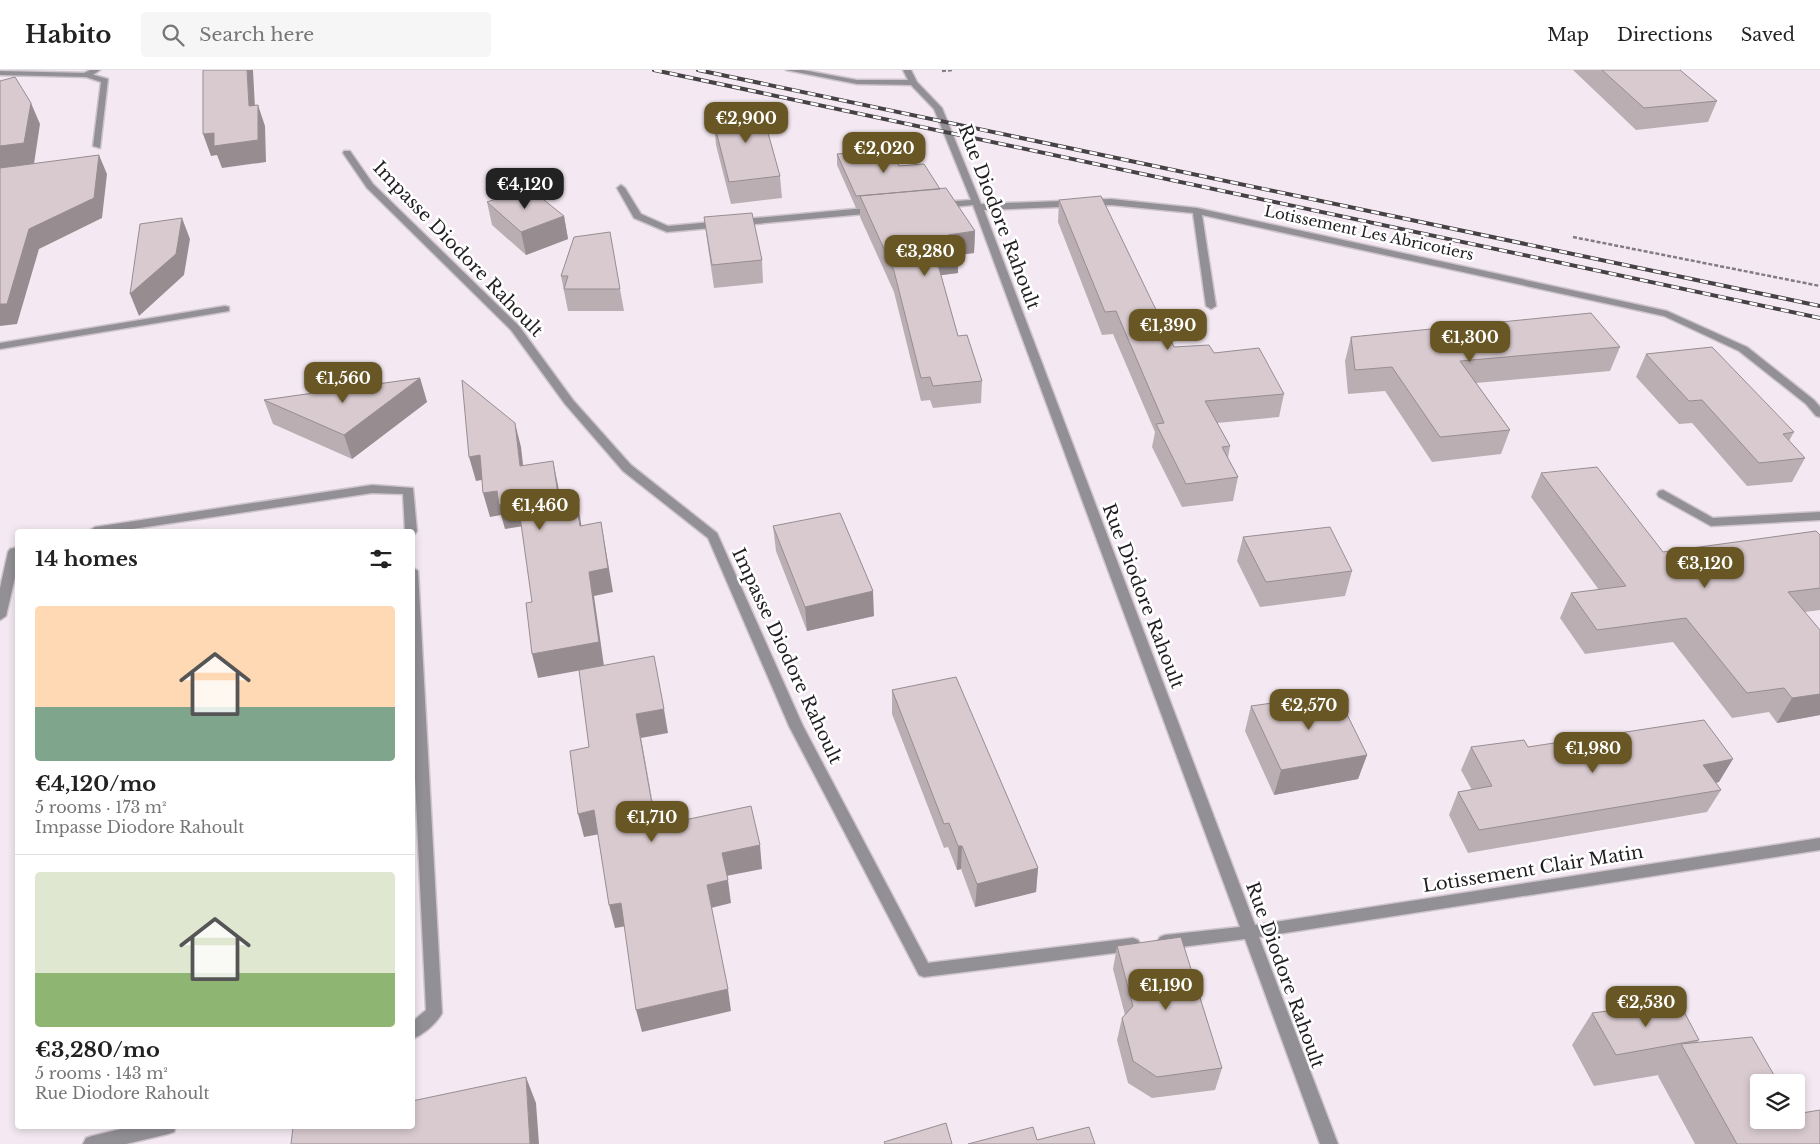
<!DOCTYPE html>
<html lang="en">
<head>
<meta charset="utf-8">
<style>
  :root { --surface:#fff; --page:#f6f6f6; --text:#222; --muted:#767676; --line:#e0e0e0; --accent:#685725 }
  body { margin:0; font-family:"Libre Baskerville",serif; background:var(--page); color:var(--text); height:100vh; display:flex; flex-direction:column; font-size:19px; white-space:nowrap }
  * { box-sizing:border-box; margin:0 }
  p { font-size:16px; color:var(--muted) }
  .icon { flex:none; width:28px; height:28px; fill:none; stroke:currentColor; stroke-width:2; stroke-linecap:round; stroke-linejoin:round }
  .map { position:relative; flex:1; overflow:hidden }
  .details { position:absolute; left:15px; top:459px; width:400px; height:600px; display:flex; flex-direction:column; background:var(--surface); border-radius:5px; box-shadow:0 2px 8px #0003 }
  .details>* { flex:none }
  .fabs { position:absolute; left:1750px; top:1004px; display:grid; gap:10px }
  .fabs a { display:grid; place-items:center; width:55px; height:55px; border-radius:5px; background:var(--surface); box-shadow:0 2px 8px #0003; font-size:25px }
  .price { position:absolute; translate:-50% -42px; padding:0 11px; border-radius:10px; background:var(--accent); color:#fff; font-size:16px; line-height:32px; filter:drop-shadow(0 1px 2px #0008) }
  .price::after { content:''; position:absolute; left:50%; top:30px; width:15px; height:11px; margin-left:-8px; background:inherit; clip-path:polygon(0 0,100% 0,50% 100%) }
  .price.selected { background:#222; color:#fff }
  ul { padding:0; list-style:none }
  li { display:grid; align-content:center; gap:10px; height:265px; padding:0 20px }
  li+li { border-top:1px solid var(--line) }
  li span { display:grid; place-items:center; height:155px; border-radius:5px; color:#555 }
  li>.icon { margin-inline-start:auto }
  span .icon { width:90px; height:90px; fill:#fffc; stroke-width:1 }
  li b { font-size:21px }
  h2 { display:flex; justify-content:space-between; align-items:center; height:60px; padding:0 20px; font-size:21px }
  header { display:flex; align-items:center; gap:30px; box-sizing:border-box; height:70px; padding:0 25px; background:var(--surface); border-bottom:1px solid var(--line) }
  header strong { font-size:24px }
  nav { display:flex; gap:28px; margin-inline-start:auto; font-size:18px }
  .search { width:350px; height:45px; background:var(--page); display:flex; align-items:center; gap:12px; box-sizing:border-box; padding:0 18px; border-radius:5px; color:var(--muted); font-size:19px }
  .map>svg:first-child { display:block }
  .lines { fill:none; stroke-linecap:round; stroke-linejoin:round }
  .lane-casing { stroke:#cec4cc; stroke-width:3 }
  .street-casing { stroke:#cec4cc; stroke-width:3 }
  .path { stroke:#827c81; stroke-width:2.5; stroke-dasharray:4 2; stroke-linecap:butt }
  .lane { fill:#929095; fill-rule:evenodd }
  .street { fill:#929095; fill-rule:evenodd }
  .rail-casing { stroke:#464145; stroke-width:4 }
  .rail { stroke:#fff; stroke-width:2.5; stroke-dasharray:8; stroke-linecap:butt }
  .wall { fill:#baaeb2 }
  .shaded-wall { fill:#978d91 }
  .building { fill:#d8cacf; stroke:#978d91 }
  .labels { text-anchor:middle; stroke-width:5; stroke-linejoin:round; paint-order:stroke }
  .far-street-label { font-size:15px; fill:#211e21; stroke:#fff }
  .street-label { font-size:18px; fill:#211e21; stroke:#fff }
</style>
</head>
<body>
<header>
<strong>Habito</strong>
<div class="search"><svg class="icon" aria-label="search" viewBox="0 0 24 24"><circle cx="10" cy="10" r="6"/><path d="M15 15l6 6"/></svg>Search here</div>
<nav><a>Map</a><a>Directions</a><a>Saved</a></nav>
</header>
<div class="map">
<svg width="1820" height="1074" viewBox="0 0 1820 1074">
  <rect width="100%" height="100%" fill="#f4e9f2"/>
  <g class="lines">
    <!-- lane casing -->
    <g class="lane-casing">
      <path id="lane" d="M90,0H100L90,7H84V3Z
        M225,236L229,237V241L0,279V273Z"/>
    </g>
    <!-- street casing -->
    <g class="street-casing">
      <path id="street" d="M786,0H803L857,10H908L903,0H911L917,12L942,38L981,134L1111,129L1197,138L1667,241L1747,277L1814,330L1820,337V347L1816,346L1806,334L1739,281L1664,246L1202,145L1216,236L1211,239L1206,236L1193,143L1111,135L984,140L1255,855L1820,768V780L1259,867L1338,1074H1320L1245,869L1165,879L1160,877L1157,872L1160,867L1165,865L1240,857L973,135L941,138L936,135L941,132L971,130L934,39L911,15L857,14Z
        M0,1L87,3L108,9L100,78L93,76L101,12L86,7L0,5Z
        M344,81H350L373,114L519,256L573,330L631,395L717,463L803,656L928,893L1133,868L1138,870L1141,875L1138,880L924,907L919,905L789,656L708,468L623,401L565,334L511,260L367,118L343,83Z
        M621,115L625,118L641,144L668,156L876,137L881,140L876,143L667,162L634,148L617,118Z
        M372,415L413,418L417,461L415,464L412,465V461H405L403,424L372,423L119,461H89L95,457Z
        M1663,420L1713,448L1820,442V450L1711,456L1659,427L1657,424L1659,421Z
        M18,477V494L6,546L0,550V518L8,482L10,479Z
        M412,497L418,501L442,943C437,953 423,965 412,969V952L426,940L412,646Z
        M133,1056H176L174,1062L168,1064L126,1074H83L86,1068L92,1066Z"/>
    </g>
    <!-- path -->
    <path class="path" d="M942,1L952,0
      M1573,167L1820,216"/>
    <!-- lane -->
    <use href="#lane" class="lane"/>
    <!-- street -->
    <use href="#street" class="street"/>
    <!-- rail casing -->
    <g class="rail-casing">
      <path id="rail" d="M654,0L1820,248
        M698,0L1820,236"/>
    </g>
    <!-- rail -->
    <use href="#rail" class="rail"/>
  </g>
  <!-- wall -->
  <path class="wall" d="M1573,0H1680L1717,31L1708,52L1636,60Z
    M719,38L780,106L782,128L731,134L716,75L714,53L721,52Z
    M837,84L899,96L940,119L975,161L974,183L958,185V203L941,205L958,266L982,311L981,333L933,338L930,330L921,331L894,222L860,147V138H856L837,95Z
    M1059,130L1174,277L1214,283L1284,324L1279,347L1217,353L1230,376L1228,388L1238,407L1233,431L1182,437L1152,377L1155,362L1113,264L1102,265L1058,152Z
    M487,132L564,146L568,169L526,185L492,155Z
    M704,147L762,190L763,213L714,218L707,170Z
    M574,167L620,219L624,241H568L561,206Z
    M1351,267L1620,277L1610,301L1476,313L1510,360L1501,384L1432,392L1385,321L1348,324L1345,291Z
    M1646,284L1794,362L1789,371L1805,388L1792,412L1747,416L1692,353L1679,354L1636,307Z
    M420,308L427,332L352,389L273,354L264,330Z
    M1541,403L1663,482L1820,465V540L1805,542L1820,645L1777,653L1769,642L1732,648L1673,572L1585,584L1560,548L1571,523L1599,520L1531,427Z
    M773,456L874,546L807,561L776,481Z
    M1243,467L1352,501L1345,526L1260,537L1237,491Z
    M892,620L1038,798L1036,822L975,837L961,799L957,800L948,777L944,778L892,644Z
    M1251,636L1367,685L1358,709L1274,725L1245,661Z
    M1471,677H1528L1719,712L1716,713L1721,720L1707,742L1468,783L1449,745L1458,722L1472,720L1461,700Z
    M1117,876L1222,998L1215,1020L1152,1028L1128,1013L1117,970L1122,948L1125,945L1113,899Z
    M1592,943L1699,970L1697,972L1759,1012L1820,1074H1695L1658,1006L1659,1005L1594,1016L1572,975Z"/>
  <!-- shaded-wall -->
  <path class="shaded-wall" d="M247,0H253L256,57L249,36Z
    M31,33L40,54L34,94L0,99V76Z
    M258,35L265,56L266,92L222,98L217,85L211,86L203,64L214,63Z
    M99,85L107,104L102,148L39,179L17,254L0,256V234L29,159Z
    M564,146L568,169L526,185L521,162Z
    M182,148L190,169L184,205L139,246L130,224Z
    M975,161L974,183L958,185V203L935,206V184L948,165Z
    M420,308L427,332L352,389L344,365Z
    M515,353L521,377L526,420L520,396Z
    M480,385L487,409L476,411L469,387Z
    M553,391L558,415L563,449L558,424Z
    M497,421L518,432L524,456L505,459L501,445L490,447L483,423Z
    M574,422L580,446L585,480L580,456Z
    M601,452L613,522L594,526L604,596L538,608L532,584L589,502Z
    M873,521L874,546L807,561L805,537Z
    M1820,624V645L1777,653L1792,628Z
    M664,639L668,663L641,668L661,779L636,644Z
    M1367,685L1358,709L1274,725L1281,700Z
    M1733,689L1719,712L1690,717L1703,695Z
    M594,740L600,764L584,767L578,744Z
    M760,775L762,799L726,806L722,783Z
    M958,776H962L961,799L957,800Z
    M1038,798L1036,822L975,837L977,814Z
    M728,810L731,833L711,838L707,815Z
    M621,833L627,856L615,858L609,835Z
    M728,919L731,941L642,962L636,940Z
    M526,1007L536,1033L539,1074H530Z"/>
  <!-- building -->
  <path class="building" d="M203,0H247L249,36L258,35V70L214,76V63L203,64Z
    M1602,0H1680L1717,31L1644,38Z
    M15,7L31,33L24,73L0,76V11Z
    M760,34L780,106L729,112L714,53L723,52L719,38Z
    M893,79L899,96L924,94L940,119L856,126L837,84Z
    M99,85L94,128L29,159L7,234H0V98Z
    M529,118L564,146L521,162L487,132Z
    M946,118L975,161L948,165L959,182L935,184L958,266L967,265L982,311L933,316L930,307L921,308L894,201L860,126Z
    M1101,126L1174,277L1209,275L1214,283L1259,278L1284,324L1205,331L1230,376L1222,377L1238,407L1186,414L1156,354L1164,353L1116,241L1105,242L1059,130Z
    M752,143L762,190L712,195L704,147Z
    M182,148L176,184L130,224L140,154Z
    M610,162L620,219H564L568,206H561L574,167Z
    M1591,243L1620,277L1460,291L1510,360L1440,367L1392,297L1355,300L1351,267Z
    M1712,277L1794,362L1783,364L1805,388L1759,393L1702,330L1689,331L1646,284Z
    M420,308L344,365L264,330Z
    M462,310L515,353L520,396L553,391L558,424L574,422L580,456L601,452L608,498L589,502L599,572L532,584L526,533L532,532L518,432L499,435L497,421L483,423L480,385L469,387Z
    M1597,397L1663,482L1816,461L1820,465V518L1788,522L1820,560V624L1792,628L1784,618L1747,623L1686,548L1597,560L1571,523L1626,516L1541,403Z
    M840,443L873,521L805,537L773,456Z
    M1330,457L1352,501L1266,512L1243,467Z
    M654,586L664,639L636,644L656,756L751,736L760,775L722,783L728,810L707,815L728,919L636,940L621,833L609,835L594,740L578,744L570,681L589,677L579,600Z
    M956,607L1038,798L977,814L962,776H958L949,753L944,754L892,620Z
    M1337,624L1367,685L1281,700L1251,636Z
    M1704,650L1733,689L1703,695L1721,720L1479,760L1458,722L1492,716L1471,677L1524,670L1528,677Z
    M1181,867L1222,998L1157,1007L1133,991L1122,948L1133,936L1117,876Z
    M1679,932L1699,970L1616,985L1592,943Z
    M1752,967L1778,1012H1759V1050H1796V1044L1820,1040V1074H1737L1681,974Z
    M526,1007L530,1074H291L293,1057L297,1056H412V1031Z
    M946,1053L952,1074H885L884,1072Z
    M1033,1057L1037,1070L1089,1057L1095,1074H968Z"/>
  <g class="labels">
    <!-- far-street labels -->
    <g class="far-street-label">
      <text transform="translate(1369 163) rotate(12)" y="5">Lotissement Les Abricotiers</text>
    </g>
    <!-- street labels -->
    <g class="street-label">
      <text transform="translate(999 147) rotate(69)" y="6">Rue Diodore Rahoult</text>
      <text transform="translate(458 179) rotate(46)" y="6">Impasse Diodore Rahoult</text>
      <text transform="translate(1143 526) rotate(69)" y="6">Rue Diodore Rahoult</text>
      <text transform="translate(787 586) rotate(65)" y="6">Impasse Diodore Rahoult</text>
      <text transform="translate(1533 799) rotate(-9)" y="6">Lotissement Clair Matin</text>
      <text transform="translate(1285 905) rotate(70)" y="6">Rue Diodore Rahoult</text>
    </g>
  </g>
</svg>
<div class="fabs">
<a><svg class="icon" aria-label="layers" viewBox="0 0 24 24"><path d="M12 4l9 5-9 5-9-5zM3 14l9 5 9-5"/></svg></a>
</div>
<b class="price" style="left:746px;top:74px">€2,900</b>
<b class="price" style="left:884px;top:104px">€2,020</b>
<b class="price selected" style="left:525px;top:140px">€4,120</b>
<b class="price" style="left:925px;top:207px">€3,280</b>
<b class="price" style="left:1168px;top:281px">€1,390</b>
<b class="price" style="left:1470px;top:293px">€1,300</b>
<b class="price" style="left:343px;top:334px">€1,560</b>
<b class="price" style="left:540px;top:461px">€1,460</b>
<b class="price" style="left:1705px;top:519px">€3,120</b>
<b class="price" style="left:1309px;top:661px">€2,570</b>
<b class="price" style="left:1593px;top:704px">€1,980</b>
<b class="price" style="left:652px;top:773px">€1,710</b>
<b class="price" style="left:1166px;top:941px">€1,190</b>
<b class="price" style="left:1646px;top:958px">€2,530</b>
<section class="details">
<h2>14 homes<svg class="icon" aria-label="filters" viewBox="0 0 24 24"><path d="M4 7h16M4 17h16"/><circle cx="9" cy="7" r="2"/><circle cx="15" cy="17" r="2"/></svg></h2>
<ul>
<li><span style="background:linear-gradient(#ffd9b3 65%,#7fa58c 0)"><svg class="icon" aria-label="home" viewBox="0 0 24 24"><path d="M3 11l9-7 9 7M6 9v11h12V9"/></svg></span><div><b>€4,120/mo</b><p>5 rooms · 173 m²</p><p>Impasse Diodore Rahoult</p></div></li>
<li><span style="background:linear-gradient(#dfe7d0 65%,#8fb573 0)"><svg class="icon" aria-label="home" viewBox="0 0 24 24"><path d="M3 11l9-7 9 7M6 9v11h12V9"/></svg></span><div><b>€3,280/mo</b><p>5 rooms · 143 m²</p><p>Rue Diodore Rahoult</p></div></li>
</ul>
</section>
</div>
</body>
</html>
